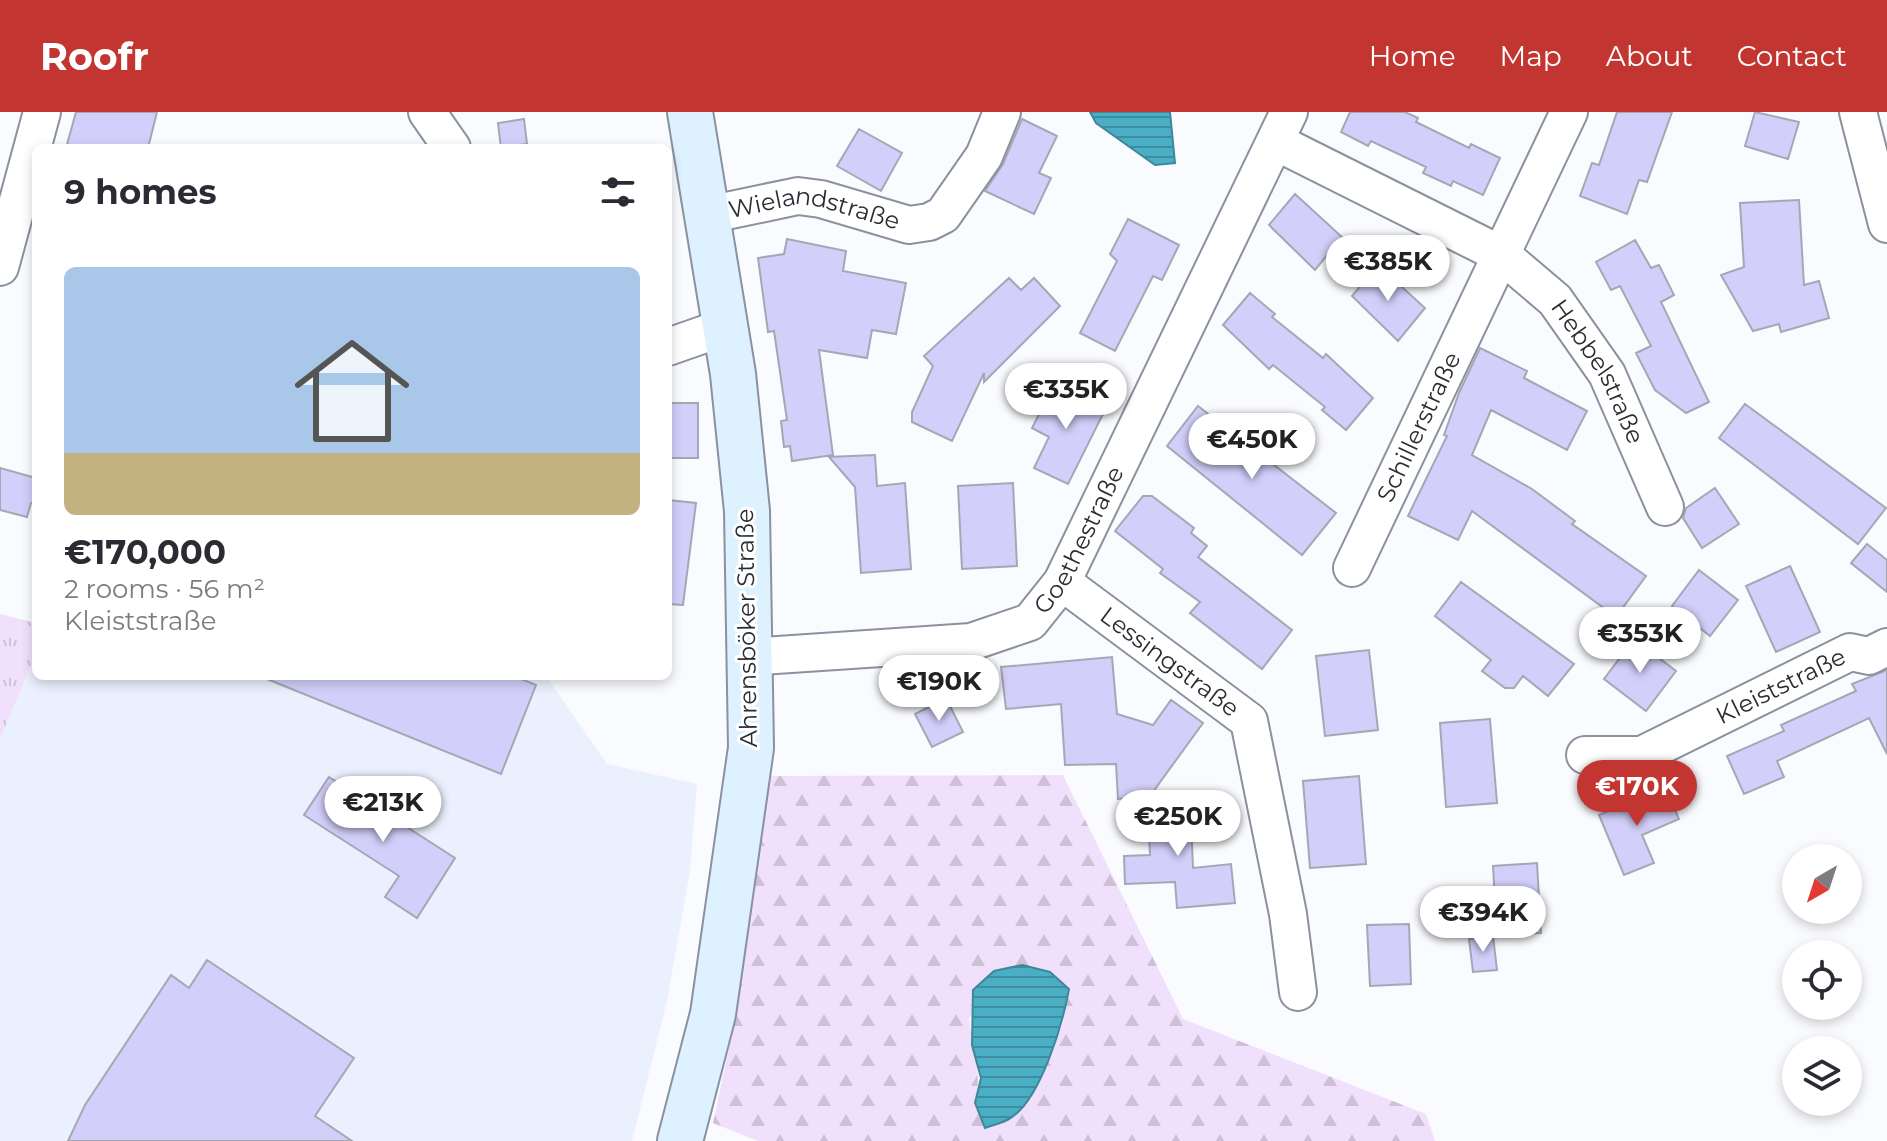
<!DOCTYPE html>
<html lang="en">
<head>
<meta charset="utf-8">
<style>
  :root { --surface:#fff; --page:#f7f7f7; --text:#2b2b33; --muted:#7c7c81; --accent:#c33530 }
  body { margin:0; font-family:Montserrat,sans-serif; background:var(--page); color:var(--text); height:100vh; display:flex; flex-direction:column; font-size:30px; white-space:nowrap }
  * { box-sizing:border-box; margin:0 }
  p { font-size:26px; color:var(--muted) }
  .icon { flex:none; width:44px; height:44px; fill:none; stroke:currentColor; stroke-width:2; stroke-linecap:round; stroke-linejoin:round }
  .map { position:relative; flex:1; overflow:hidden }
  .drawer { position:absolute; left:32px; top:32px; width:640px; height:536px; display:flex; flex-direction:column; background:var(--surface); border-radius:12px; box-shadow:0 4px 12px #0003 }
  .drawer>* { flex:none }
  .needle { width:52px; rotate:219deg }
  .fabs { position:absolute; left:1782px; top:732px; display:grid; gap:16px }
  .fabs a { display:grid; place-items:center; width:80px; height:80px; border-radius:50%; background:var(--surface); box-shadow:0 4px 12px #0003; font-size:40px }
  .price { position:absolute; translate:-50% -68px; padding:0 18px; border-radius:28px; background:#fff; color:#222; font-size:26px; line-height:52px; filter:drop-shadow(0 2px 4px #0008) }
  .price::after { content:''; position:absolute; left:50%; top:48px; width:24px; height:18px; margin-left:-12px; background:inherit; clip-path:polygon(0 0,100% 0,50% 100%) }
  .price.active { background:var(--accent); color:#fff }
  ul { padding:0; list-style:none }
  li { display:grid; align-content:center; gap:16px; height:424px; padding:0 32px }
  li span { display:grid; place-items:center; height:248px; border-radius:12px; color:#555 }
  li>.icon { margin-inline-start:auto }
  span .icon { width:144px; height:144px; fill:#fffc; stroke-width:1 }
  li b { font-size:34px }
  h2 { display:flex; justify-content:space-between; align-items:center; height:96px; padding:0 32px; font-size:34px }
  header { display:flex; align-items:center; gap:48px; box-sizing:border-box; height:112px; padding:0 40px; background:var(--accent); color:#fff }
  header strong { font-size:38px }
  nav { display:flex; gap:44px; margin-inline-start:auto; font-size:28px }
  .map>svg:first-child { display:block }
  .built { fill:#eaf0fd }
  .grass { fill:url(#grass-tufts) }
  .forest { fill:url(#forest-firs); fill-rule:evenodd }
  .water { fill:url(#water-rules); stroke:#408799; stroke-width:2 }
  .building { fill:#d2cffa; stroke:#a7a6b5; stroke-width:2 }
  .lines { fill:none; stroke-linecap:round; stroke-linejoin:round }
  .street-casing { stroke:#8a919f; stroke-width:40 }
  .secondary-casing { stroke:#8a919f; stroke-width:48 }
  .street { stroke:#fff; stroke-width:36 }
  .secondary { stroke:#def1fe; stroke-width:44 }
  .labels { text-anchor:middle; stroke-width:6; stroke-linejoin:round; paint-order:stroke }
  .street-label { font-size:24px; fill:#292c31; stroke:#fff }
</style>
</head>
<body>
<header>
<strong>Roofr</strong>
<nav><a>Home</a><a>Map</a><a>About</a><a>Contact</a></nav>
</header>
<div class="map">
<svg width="1887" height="1029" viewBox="0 0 1887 1029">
  <defs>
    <pattern id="grass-tufts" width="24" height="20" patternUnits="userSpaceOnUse" patternTransform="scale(2)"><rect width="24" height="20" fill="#f1e0fb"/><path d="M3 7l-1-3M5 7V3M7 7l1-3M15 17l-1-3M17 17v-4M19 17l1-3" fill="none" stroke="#cfc0d8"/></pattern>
    <pattern id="forest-firs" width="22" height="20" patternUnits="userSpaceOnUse" patternTransform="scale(2)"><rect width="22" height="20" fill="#f1e0fb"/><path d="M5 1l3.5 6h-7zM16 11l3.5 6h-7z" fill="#cfc0d8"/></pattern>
    <pattern id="water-rules" width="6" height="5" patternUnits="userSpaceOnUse" patternTransform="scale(2)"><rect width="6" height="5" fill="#4aaec5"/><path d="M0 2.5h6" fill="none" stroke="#3e8ea1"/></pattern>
  </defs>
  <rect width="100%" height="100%" fill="#fafbfe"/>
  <!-- built -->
  <path class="built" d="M36,542V564H546L607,652L697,672L690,759L667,889L632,1029H0V627Z"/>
  <!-- grass -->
  <path class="grass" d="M0,502L36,511V542L0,627Z"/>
  <!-- forest -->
  <path class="forest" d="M1063,663L1183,907L1426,1002L1435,1029H758L713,1011L735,908L764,664ZM1050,860L1069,878L1063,911L1031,987L975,991C983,957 972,939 969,905Z"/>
  <!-- water -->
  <path class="water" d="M1090,0H1170L1175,51L1155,53L1096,11Z
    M1022,853L1050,860L1069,877C1063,911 1040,990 1009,1007C1002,1011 993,1013 985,1016L975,991L981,966L972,933L973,878L994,859Z"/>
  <!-- building -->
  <path class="building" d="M76,0H157L148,36H66Z
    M1350,0H1405L1418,6L1416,10L1469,36L1471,32L1500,46L1483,83L1453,69L1451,74L1423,61L1426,55L1371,29L1368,34L1341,20Z
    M1617,0H1672L1647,70L1639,68L1627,102L1580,84L1592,51L1599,53Z
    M1755,0L1799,10L1788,47L1745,34Z
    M524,7L527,32L501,36L498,11Z
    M1022,7L1057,24L1039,61L1051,66L1034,102L985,79L1003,52Z
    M859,17L902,41L881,79L837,54Z
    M1295,82L1342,125L1315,158L1269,113Z
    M1799,88L1804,173L1819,169L1829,206L1781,220L1779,212L1753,219L1721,163L1744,155L1740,91Z
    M1128,107L1179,133L1162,168L1153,164L1115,239L1080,221L1117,149L1110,142Z
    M787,127L846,139L843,159L906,171L896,222L872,218L867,246L819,238L833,343L792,349L790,334L784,335L781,309L787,308L774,219L768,220L758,146L784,142Z
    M1635,128L1651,156L1659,153L1674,183L1661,190L1709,290L1686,301L1655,278L1636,241L1651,234L1620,174L1611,178L1596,150Z
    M1378,153L1425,196L1398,229L1352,184Z
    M1009,166L1021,178L1034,166L1060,194L984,270V261L952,329L912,310V300L933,254L924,244Z
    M1250,181L1275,202L1272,205L1323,246L1326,242L1373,286L1346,318L1322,298L1325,295L1273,253L1269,257L1223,213Z
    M1480,236L1527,259L1524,266L1587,299L1567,338L1491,298L1472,343L1532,377L1575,409L1572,412L1646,464L1616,505L1472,399L1458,428L1408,404L1447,324L1444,323L1459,281Z
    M1055,270L1106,296L1068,372L1034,356L1049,325L1032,316Z
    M668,291H698V346H668Z
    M1745,292L1886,396L1858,432L1719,326Z
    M1198,294L1336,401L1302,443L1167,334Z
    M875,343L877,374L905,371L911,457L861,461L855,375L829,345Z
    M0,356L36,366V393L31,391L27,405L0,398Z
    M1013,371L1017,454L962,457L958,374Z
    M1715,376L1739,412L1702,436L1683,406L1686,396Z
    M1143,384H1152L1194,416L1191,421L1207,434L1198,445L1292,518L1262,557L1190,501L1200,490L1160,461L1163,457L1115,419Z
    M668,388L696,391L683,493L668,492Z
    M1867,432L1887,448V480L1851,451Z
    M1790,454L1820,520L1776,540L1746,474Z
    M1699,458L1738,488L1710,524L1672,494Z
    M1461,470L1574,552L1548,584L1523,564L1514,576H1505L1482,559L1491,548L1435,504Z
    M1634,527L1676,559L1646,599L1604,567Z
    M1369,538L1378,618L1325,624L1316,544Z
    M1112,545L1117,602L1153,613L1171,588L1203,611L1150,684L1118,687L1116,652L1065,653L1061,592L1006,597L1001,555Z
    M1887,558V642L1869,606L1777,649L1784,665L1744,682L1727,644L1784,619L1781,613L1856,579L1852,572Z
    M514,564L536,573L501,662L262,565Z
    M946,586L963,620L932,635L915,602Z
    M1490,607L1497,691L1446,695L1440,611Z
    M1359,664L1366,752L1310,756L1303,669Z
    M329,665L455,746L417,806L385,785L399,764L304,703Z
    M1665,675L1679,707L1642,723L1654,751L1624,763L1599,703Z
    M1190,683L1193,756L1231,752L1235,791L1177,796L1175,770L1125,772L1124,744L1150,743L1147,685Z
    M1537,751L1541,821L1497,823L1493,754Z
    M1409,812L1411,872L1370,874L1367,813Z
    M1493,824L1497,858L1473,860L1469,827Z
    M207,848L354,946L315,1004L352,1029H68L85,993L171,863L189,876Z"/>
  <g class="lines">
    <!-- street casing -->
    <g class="street-casing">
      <g id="street">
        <path d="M427,0L452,36"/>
        <path d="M1858,0L1887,112"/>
        <path id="s1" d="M1276,30L1502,143L1555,188L1607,262L1665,395"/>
        <path id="s2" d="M707,103L798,84L821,87L909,113L929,110L943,103L984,44L1002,0"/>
        <path d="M0,155L42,0"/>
        <path d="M668,235L725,215"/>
        <path id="s3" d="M1352,456L1569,0"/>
        <path id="s4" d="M1062,470L1249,609L1288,802L1298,880"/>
        <path id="s5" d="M748,545L971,530L1030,510L1062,470L1289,0"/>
        <path id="s6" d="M1585,643H1642L1850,540L1869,544L1887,535"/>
      </g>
    </g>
    <!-- secondary casing -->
    <g class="secondary-casing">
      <path id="secondary" d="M680,1029L713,902L751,636L747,399L733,262L690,0"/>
    </g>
    <!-- street -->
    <use href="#street" class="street"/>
    <!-- secondary -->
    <use href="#secondary" class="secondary"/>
  </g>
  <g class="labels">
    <!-- street labels -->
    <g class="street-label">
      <text dy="8" stroke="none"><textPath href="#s2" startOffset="110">Wielandstraße</textPath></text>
      <text dy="8" stroke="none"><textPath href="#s1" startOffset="406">Hebbelstraße</textPath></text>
      <text dy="8" stroke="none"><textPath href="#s3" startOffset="156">Schillerstraße</textPath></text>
      <text dy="8" stroke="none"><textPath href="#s5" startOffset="382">Goethestraße</textPath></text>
      <text transform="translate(747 516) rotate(-91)" y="8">Ahrensböker Straße</text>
      <text dy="8" stroke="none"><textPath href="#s4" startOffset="134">Lessingstraße</textPath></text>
      <text dy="8" stroke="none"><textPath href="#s6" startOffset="212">Kleiststraße</textPath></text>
    </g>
  </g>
</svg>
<div class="fabs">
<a><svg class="needle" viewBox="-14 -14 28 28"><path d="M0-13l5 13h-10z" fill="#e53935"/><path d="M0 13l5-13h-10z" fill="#7c7c81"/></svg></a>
<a><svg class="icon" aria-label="locate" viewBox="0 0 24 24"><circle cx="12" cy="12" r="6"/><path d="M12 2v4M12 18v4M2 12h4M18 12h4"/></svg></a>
<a><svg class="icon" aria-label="layers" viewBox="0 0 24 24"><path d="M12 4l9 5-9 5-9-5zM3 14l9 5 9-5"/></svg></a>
</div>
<b class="price" style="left:1388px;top:191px">€385K</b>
<b class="price" style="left:1066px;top:319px">€335K</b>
<b class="price" style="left:1252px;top:369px">€450K</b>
<b class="price" style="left:1640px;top:563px">€353K</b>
<b class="price" style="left:939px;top:611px">€190K</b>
<b class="price active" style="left:1637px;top:716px">€170K</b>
<b class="price" style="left:383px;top:732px">€213K</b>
<b class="price" style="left:1178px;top:746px">€250K</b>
<b class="price" style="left:1483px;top:842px">€394K</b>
<section class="drawer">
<h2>9 homes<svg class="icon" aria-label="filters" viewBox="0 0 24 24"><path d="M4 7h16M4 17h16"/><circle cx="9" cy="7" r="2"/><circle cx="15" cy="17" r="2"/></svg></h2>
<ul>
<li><span style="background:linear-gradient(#a9c7e8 75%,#c2b280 0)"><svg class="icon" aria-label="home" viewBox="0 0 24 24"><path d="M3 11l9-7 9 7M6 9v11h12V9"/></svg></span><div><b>€170,000</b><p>2 rooms · 56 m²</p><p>Kleiststraße</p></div></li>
</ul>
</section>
</div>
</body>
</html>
